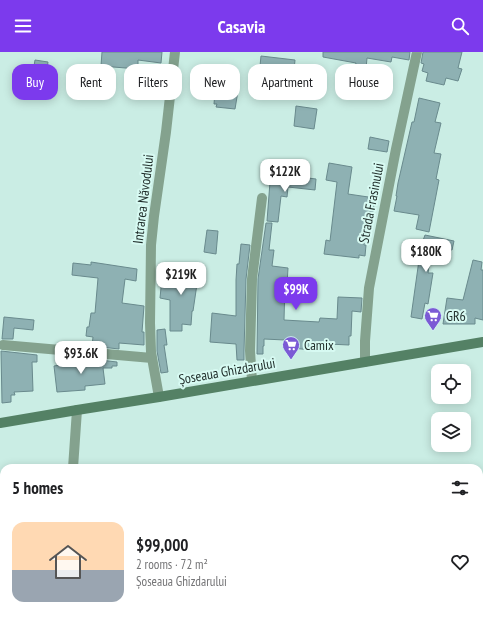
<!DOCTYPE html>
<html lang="en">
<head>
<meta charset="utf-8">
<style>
  :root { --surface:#fff; --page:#f2f2f2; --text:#202124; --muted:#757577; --line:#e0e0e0; --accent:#7c3aed }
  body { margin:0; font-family:"PT Sans Narrow",sans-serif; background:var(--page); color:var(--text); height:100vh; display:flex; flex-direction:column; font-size:15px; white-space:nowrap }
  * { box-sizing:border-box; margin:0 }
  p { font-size:13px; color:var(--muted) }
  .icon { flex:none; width:22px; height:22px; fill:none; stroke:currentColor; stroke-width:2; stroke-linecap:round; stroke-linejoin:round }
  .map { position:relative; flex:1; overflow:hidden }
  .details { position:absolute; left:0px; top:412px; width:483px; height:156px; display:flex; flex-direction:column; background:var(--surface); border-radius:12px 12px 0 0; box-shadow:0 2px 10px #0003 }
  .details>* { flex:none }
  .hud { position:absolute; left:12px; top:12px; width:459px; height:36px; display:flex; gap:8px }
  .buttons { position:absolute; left:431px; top:312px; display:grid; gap:8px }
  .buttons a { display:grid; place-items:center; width:40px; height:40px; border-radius:8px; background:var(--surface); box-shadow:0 2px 10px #0003; font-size:20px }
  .price { position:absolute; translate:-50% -34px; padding:0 9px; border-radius:8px; background:#fff; color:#222; font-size:13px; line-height:26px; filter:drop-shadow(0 1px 2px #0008) }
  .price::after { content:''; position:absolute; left:50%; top:24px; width:12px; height:9px; margin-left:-6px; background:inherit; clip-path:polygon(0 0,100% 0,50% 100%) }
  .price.selected { background:var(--accent); color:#fff }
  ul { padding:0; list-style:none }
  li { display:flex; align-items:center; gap:12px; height:100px; padding:0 12px }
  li+li { border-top:1px solid var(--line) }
  li span { display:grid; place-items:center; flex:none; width:112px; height:80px; border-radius:12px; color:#555 }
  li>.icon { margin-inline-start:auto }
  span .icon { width:48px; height:48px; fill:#fffc; stroke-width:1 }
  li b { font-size:17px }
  h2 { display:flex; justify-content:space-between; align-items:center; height:48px; padding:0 12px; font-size:17px }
  .chip { padding:0 14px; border-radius:12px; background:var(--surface); box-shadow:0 2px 10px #0003; font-size:14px; line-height:36px }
  .chip.selected { background:var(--accent); color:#fff }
  header { display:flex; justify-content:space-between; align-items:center; height:52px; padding:0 12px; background:var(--accent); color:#fff; font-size:18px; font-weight:600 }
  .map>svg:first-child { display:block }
  .building { fill:#8eb1b3; stroke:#698a8d }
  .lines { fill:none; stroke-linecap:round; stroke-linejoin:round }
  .minor { stroke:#84a28e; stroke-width:10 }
  .secondary { stroke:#548165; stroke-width:10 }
  .labels { text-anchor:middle; stroke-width:4; stroke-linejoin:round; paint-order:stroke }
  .street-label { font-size:14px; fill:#1d2a27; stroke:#d7faf2 }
  .poi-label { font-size:14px; fill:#1d2a27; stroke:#d7faf2; text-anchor:start }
</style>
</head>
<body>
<header><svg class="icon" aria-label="menu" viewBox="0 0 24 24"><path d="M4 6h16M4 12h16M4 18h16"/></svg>Casavia<svg class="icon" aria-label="search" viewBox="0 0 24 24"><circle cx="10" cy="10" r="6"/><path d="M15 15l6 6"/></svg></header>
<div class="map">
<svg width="483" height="568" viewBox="0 0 483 568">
  <rect width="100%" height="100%" fill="#caede4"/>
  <!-- building -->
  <path class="building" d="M102,0H162L161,11L138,8V17L101,14Z
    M323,0H410L409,8L392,5L391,10L367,6L366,17L355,15L356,11L323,5Z
    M423,0H462L458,16L462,17L458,29L446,26L444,33L426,29L428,21L422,19L424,12L421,11Z
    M261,4L295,8L292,39L279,38L281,27L259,24Z
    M35,8L48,10L46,23L33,20Z
    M220,37L238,39L235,57L216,55L217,52H214L215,39H219Z
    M419,46L440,51L435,70L441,71L434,101L441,102L436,127L439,128L429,180L416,177L419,163L394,159L397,144H396L398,131L412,70H414Z
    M296,54L317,57L314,77L294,74Z
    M370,85L389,89L387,100L368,97Z
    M329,111L352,115L348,142L375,146L373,160L367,159L364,193H366L365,204L359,203V206L324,202L326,188L330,189L337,130L326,128Z
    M284,123L316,127L315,138L288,135L287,145L281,144L278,170L267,169L270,130L282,132Z
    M266,171H272L269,198H274L272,214L288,216L287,232H285L284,268L319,270L320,266L337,267L338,245L362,246L361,260L352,259L351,284H349V293L328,292V296L310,295V298L293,296V298L284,297L285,288L264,287V294H263V302H257L258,227Z
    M207,178L218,179L216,202L204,200Z
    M425,183L454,189L452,198L432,196L428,221H433L428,252L425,251L422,267L411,265L421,194Z
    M241,192L250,193L246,227L244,299V308H237L236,292L210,290L212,261L236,264V228L237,212H239Z
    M473,208L482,210L481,218H483V268L475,266V272H443L447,246L463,248Z
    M91,210L137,217L136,229L125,227L122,251L144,254L142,280H144V293L119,291V297L92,294L93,285L86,284L87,275H89L91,261H95L98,226L72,223L73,211L91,213Z
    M172,216L205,221L203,233L197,232L193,259H192L191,273L182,272V279H170V248L160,246L162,226L171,227Z
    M4,265L34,268L33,278L14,276L13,287H2Z
    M165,277L167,293H164L168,320L161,321L157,299V278Z
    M1,299L37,303V310H32L33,339L14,340L15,343H11V350L2,351Z
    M91,307L117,310V314H112V316H103L105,332L85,334V338L57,340L54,314L74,311L90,310Z"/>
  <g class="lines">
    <!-- minor -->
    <path class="minor" d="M3,293L152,306
      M365,310V289L369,236L396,97L417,0
      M252,329L250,299L252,227L262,146
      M159,345L151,300L150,271L151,193L154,164L166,80L175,0
      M73,416L77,358
      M63,568V564"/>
    <!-- secondary -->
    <path class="secondary" d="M0,371L77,358L159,345L483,290"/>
  </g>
  <!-- icons -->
  <defs>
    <g id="supermarket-pin" transform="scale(0.9)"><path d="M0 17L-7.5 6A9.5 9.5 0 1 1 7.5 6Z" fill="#7b5ad5" stroke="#d7faf2"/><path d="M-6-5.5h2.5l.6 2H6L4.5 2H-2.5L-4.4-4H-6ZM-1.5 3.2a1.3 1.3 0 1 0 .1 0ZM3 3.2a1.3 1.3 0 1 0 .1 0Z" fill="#fff"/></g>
  </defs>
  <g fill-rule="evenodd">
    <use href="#supermarket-pin" x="433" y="264"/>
    <use href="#supermarket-pin" x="291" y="293"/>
  </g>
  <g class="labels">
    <!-- street labels -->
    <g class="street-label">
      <text transform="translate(143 147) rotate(-83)" y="5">Intrarea Năvodului</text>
      <text transform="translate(371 151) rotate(-79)" y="5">Strada Frasinului</text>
      <text transform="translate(227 319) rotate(-10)" y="5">Șoseaua Ghizdarului</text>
    </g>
    <!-- poi labels -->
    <g class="poi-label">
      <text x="446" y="269">GR6</text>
      <text x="304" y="298">Camix</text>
    </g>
  </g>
</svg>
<div class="buttons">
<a><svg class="icon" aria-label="locate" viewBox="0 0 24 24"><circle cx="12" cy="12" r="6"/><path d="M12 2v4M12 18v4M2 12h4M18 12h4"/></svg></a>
<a><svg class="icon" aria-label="layers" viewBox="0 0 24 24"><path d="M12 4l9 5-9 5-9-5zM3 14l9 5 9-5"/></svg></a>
</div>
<b class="price" style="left:285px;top:141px">$122K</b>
<b class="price" style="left:426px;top:221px">$180K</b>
<b class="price" style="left:181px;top:244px">$219K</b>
<b class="price selected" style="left:296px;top:259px">$99K</b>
<b class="price" style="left:81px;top:323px">$93.6K</b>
<div class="hud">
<a class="chip selected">Buy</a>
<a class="chip">Rent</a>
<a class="chip">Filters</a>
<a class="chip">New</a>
<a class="chip">Apartment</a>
<a class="chip">House</a>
</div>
<section class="details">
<h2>5 homes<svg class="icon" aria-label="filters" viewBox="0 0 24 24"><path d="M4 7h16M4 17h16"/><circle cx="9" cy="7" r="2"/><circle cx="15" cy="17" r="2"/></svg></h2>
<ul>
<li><span style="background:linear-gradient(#ffd9b3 60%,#9aa5b1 0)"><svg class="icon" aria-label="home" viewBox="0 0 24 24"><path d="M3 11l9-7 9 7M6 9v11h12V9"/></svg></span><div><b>$99,000</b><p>2 rooms · 72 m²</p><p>Șoseaua Ghizdarului</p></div><svg class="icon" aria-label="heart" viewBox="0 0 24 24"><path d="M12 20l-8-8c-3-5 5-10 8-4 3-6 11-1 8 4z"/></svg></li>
</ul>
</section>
</div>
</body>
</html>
